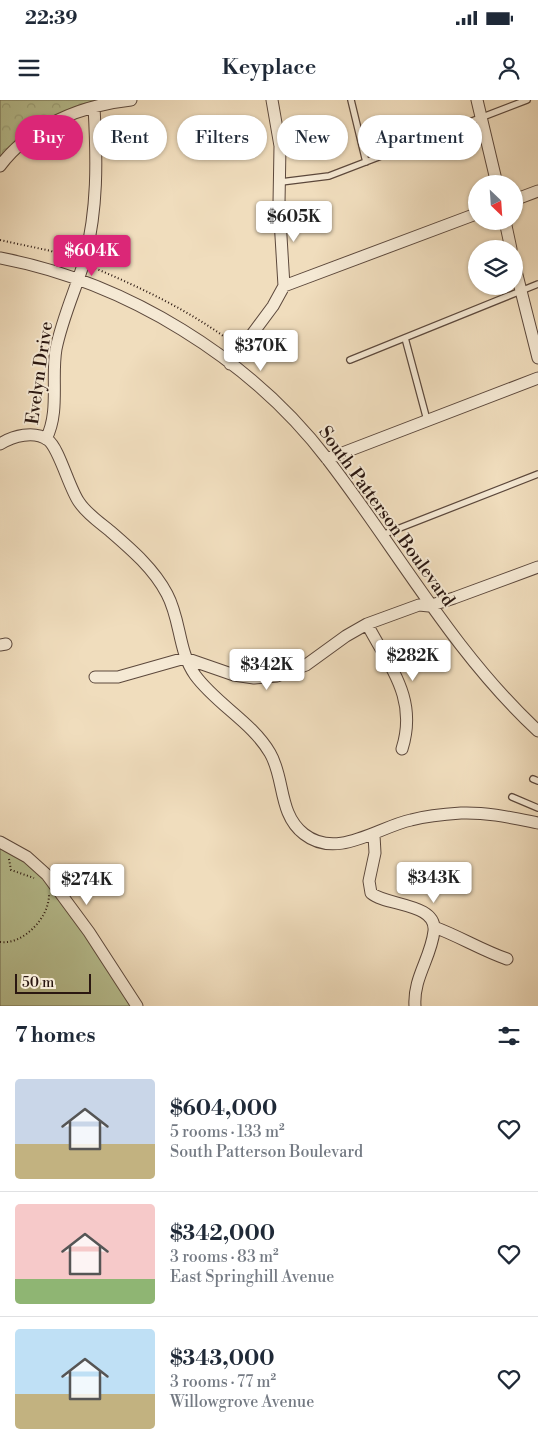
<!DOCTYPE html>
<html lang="en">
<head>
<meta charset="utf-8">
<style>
  :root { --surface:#fff; --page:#f2f2f3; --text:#1f2937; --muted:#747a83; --line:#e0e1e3; --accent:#db2777 }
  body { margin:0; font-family:"Libre Bodoni",serif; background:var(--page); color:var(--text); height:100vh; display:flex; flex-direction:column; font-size:19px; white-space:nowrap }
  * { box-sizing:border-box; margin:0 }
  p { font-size:16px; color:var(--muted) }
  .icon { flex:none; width:28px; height:28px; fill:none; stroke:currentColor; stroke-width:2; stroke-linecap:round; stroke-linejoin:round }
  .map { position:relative; height:906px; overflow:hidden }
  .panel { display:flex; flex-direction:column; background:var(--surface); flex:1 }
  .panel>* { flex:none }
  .guide { position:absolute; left:15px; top:15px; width:509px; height:45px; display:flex; gap:10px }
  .needle { width:32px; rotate:155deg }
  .fabs { position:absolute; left:468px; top:75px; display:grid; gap:10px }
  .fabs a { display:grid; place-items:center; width:55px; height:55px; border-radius:50%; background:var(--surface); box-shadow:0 1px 4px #0004; font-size:25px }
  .scale { position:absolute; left:15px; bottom:12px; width:76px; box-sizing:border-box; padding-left:5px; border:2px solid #2a1711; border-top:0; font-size:14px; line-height:18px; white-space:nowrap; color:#2a1711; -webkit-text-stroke:4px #f5e9d4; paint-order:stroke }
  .price { position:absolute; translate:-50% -42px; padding:0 11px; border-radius:5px; background:#fff; color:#222; font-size:16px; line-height:32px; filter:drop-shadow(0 1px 2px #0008) }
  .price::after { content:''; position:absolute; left:50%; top:30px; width:15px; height:11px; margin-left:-8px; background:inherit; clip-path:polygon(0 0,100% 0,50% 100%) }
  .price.selected { background:var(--accent); color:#fff }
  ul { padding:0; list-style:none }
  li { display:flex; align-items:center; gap:15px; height:125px; padding:0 15px }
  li+li { border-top:1px solid var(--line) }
  li span { display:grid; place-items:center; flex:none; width:140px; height:100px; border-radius:5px; color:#555 }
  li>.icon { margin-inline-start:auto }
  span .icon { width:60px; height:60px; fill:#fffc; stroke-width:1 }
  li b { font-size:21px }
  h2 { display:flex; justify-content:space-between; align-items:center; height:60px; padding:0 15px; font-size:21px }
  .chip { padding:0 18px; border-radius:22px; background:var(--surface); box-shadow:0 1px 4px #0004; font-size:18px; line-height:45px }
  .chip.selected { background:var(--accent); color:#fff }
  .status { display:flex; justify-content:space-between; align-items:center; height:35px; padding:0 25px; background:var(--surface); direction:ltr }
  .status svg { height:14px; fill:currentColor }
  header { display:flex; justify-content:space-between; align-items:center; height:65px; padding:0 15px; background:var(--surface); font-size:22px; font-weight:600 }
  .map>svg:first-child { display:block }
  .green { fill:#b8c192; stroke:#716c52 }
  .park { fill:url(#park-crowns); stroke:#716c52 }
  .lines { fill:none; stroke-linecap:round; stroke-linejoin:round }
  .lane-casing { stroke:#5c483c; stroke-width:8 }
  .street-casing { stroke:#5c483c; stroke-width:13 }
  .path { stroke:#2a1711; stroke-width:2; stroke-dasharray:1 2.5; stroke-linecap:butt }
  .lane { stroke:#f5e9d4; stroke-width:5.5 }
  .street { stroke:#f5e9d4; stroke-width:11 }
  .labels { text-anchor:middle; stroke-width:4; stroke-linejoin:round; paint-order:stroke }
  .street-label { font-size:18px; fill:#2a1711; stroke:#f5e9d4 }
</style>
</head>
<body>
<div class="status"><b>22:39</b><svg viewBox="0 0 49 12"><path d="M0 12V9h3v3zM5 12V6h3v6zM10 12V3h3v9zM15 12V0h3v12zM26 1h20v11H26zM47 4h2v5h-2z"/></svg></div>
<header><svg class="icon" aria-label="menu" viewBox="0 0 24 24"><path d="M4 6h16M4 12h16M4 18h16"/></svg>Keyplace<svg class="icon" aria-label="person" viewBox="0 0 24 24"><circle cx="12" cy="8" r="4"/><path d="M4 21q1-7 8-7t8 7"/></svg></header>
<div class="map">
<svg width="538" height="906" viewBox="0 0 538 906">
  <defs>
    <pattern id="park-crowns" width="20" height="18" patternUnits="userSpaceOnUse" patternTransform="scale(1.25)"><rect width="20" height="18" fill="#b8c192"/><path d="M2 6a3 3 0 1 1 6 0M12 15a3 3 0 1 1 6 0" fill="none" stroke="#9ea57d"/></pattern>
  </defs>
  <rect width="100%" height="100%" fill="#f0ddbd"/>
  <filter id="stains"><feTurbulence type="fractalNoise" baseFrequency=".004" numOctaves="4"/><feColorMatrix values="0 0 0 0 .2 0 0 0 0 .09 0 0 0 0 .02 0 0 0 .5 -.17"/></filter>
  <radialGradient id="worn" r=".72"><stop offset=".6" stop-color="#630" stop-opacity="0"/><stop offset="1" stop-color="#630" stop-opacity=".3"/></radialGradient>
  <!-- green -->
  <path class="green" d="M0,742L27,757L137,906H0Z"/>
  <!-- park -->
  <path class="park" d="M0,0H131L65,18L0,66Z"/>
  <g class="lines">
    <!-- lane casing -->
    <g class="lane-casing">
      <path id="lane" d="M351,0L366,62
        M281,82L329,76L527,0
        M405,238L427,320
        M350,260L538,184
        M382,435L538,374
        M533,679L538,681
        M512,697L538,708"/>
    </g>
    <!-- street casing -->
    <g class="street-casing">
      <path id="street" d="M477,0L497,84
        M0,66C30,26 82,5 131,0
        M514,100L538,91
        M505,121L511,149
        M0,158C126,182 250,258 328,360C398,451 453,552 538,631
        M514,163L538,258
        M284,186L476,114
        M230,264L273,206L284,186L279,103L280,46L272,0
        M46,339C60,312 51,278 56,249C62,219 75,191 84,162C98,110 97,60 94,7
        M0,344C13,336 34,330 48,340C59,348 69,388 79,402C87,414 99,422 110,431C132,450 154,469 167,494C181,520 178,551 195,575C216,604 252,622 270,653C285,678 278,714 304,734C337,760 378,727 411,720C426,716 445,714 461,713C487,712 513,718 538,723
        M327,359L538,278
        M367,524C390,568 418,598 402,649
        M0,545L6,544
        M95,577H118L185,558L234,575L254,578L277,576L306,565L346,536L367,524L419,505L429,506L454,498L538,467
        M374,735L375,753L369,781L371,793C386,806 437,803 434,831C431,858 413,878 415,906
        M0,742L27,757L47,775L89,832L137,906
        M434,827C459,836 481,850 507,859"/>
    </g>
    <!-- path -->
    <path class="path" d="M0,140L51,151L74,159
      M92,167C142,188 190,211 233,243
      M9,759L11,770L34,778
      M0,842C23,845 49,818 49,795"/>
    <!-- lane -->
    <use href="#lane" class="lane"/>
    <!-- street -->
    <use href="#street" class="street"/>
  </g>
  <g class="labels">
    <!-- street labels -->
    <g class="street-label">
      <text transform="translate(39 273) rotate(-82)" y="6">Evelyn Drive</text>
      <text transform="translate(387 416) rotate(54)" y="6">South Patterson Boulevard</text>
    </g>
  </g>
  <rect width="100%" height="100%" filter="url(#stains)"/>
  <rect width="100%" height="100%" fill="url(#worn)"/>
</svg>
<div class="fabs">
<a><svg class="needle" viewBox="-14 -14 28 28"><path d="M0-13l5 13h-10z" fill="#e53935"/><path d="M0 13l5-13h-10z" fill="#747a83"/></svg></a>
<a><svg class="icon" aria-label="layers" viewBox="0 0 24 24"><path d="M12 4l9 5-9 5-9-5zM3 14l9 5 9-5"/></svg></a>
</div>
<div class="scale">50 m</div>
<b class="price" style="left:294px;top:143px">$605K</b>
<b class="price selected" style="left:92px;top:177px">$604K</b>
<b class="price" style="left:261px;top:272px">$370K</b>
<b class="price" style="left:413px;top:582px">$282K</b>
<b class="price" style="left:267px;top:591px">$342K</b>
<b class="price" style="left:434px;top:804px">$343K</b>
<b class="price" style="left:87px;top:806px">$274K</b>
<div class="guide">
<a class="chip selected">Buy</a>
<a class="chip">Rent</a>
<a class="chip">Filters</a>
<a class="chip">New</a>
<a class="chip">Apartment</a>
</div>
</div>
<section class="panel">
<h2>7 homes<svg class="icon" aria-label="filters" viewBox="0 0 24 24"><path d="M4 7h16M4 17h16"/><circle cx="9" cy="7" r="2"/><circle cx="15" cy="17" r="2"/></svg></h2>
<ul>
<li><span style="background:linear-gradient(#c9d6e8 65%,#c2b280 0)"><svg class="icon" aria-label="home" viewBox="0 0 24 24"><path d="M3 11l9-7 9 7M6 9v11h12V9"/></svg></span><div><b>$604,000</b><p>5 rooms · 133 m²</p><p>South Patterson Boulevard</p></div><svg class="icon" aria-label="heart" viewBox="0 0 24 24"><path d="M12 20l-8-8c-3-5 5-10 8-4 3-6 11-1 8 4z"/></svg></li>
<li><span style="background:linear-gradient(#f6c9c9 75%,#8fb573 0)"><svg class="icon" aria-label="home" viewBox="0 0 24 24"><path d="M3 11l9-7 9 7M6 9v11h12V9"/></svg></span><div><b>$342,000</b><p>3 rooms · 83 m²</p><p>East Springhill Avenue</p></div><svg class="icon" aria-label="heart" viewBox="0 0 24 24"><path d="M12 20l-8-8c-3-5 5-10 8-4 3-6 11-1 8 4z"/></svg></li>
<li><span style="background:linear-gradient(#bfe0f5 65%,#c2b280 0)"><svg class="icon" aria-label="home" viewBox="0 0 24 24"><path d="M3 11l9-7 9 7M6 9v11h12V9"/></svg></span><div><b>$343,000</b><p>3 rooms · 77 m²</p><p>Willowgrove Avenue</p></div><svg class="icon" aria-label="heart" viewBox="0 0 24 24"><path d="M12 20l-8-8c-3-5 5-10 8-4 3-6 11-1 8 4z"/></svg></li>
</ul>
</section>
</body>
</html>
